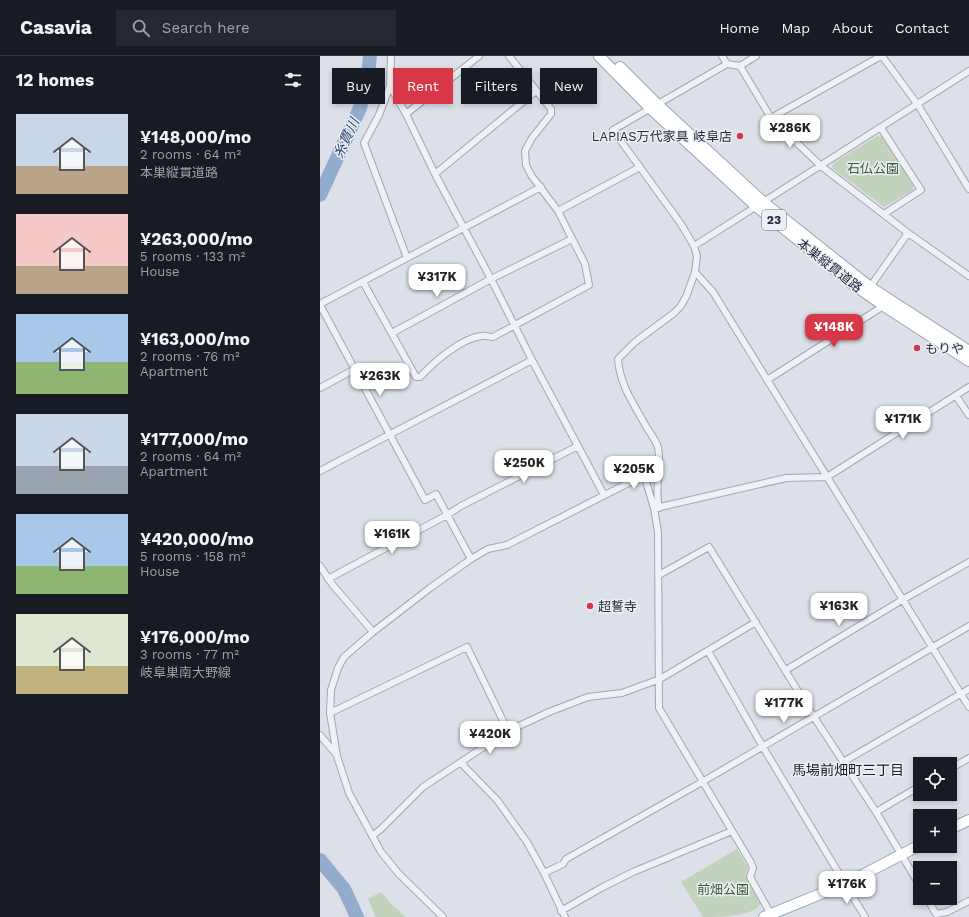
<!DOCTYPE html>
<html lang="en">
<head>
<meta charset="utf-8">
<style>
  :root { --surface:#171b24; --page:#242831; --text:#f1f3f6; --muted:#9ea1a6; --line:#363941; --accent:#d73746 }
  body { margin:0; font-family:"Work Sans","Noto Sans JP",sans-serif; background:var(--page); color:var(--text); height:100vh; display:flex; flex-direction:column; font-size:15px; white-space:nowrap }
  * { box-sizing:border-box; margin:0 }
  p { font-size:13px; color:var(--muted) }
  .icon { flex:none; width:22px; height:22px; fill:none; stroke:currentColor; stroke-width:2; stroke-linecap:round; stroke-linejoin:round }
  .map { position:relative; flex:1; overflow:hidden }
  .sheet { display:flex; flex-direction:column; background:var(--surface); width:320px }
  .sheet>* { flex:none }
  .top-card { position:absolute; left:12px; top:12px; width:380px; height:36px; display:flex; gap:8px }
  .controls { position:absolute; left:593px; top:701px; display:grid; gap:8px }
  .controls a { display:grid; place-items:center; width:44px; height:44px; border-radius:0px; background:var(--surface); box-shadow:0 2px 6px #0003; font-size:20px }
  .price { position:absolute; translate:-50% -34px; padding:0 9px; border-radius:8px; background:#fff; color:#222; font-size:13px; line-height:26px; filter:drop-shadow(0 1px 2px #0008) }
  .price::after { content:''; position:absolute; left:50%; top:24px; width:12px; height:9px; margin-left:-6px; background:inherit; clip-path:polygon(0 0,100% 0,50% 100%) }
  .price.active { background:var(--accent); color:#fff }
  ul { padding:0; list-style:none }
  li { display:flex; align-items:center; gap:12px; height:100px; padding:0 16px }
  li span { display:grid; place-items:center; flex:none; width:112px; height:80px; border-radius:0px; color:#555 }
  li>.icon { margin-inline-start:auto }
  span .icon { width:48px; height:48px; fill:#fffc; stroke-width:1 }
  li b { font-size:17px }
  h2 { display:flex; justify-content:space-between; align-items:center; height:48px; padding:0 16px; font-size:17px }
  .chip { padding:0 14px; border-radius:0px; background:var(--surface); box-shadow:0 2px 6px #0003; font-size:14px; line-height:36px }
  .chip.active { background:var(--accent); color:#fff }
  header { display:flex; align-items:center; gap:24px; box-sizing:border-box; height:56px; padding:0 20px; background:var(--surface); border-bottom:1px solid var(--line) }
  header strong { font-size:19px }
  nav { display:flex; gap:22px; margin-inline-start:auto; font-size:14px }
  .search { width:280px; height:36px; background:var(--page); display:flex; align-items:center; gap:10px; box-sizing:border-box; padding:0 14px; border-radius:0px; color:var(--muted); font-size:15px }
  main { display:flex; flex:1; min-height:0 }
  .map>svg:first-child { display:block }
  .green { fill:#c1d2bd }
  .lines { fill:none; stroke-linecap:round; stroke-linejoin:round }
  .river { stroke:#94accb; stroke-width:14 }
  .street-casing { stroke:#a1a7b2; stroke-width:8 }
  .primary-casing { stroke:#9ba4b4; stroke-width:12 }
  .street { stroke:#eff1f6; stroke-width:6 }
  .primary { stroke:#fff; stroke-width:10 }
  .poi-dot { fill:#d73746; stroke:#eceff5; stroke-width:1.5 }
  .labels { text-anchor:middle; stroke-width:3; stroke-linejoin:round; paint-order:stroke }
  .shield { fill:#eceff5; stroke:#616776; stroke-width:1 }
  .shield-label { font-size:12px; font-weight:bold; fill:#252d3f }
  .poi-label { font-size:13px; fill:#252d3f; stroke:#eceff5; text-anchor:start }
  .park-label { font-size:13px; fill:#375c31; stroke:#eceff5 }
  .street-label { font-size:13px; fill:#252d3f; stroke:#eceff5 }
  .water-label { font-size:14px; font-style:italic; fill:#2c4976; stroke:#eceff5 }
  .neighbourhood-label { font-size:14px; fill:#171e2f; stroke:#eceff5 }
</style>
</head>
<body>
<header>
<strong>Casavia</strong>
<div class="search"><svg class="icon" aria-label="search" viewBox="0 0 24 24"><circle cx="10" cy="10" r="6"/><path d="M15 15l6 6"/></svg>Search here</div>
<nav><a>Home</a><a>Map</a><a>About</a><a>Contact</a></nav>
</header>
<main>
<section class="sheet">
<h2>12 homes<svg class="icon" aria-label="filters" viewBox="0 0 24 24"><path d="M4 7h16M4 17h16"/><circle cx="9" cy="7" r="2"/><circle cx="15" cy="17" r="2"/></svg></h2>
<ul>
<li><span style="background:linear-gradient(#c9d6e8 65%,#b9a48a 0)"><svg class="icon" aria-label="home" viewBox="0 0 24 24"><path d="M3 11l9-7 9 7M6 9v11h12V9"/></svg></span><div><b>¥148,000/mo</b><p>2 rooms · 64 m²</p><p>本巣縦貫道路</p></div></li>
<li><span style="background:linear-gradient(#f6c9c9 65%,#b9a48a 0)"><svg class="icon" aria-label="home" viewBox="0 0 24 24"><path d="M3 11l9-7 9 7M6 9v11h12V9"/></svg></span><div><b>¥263,000/mo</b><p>5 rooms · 133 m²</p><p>House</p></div></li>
<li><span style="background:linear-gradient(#a9c7e8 60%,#8fb573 0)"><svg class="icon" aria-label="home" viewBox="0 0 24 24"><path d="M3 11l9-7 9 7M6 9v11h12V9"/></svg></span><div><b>¥163,000/mo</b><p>2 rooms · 76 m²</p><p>Apartment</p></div></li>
<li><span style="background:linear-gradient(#c9d6e8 65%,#9aa5b1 0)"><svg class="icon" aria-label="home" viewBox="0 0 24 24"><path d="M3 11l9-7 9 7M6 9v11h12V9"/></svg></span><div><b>¥177,000/mo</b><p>2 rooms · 64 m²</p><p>Apartment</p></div></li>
<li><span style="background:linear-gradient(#a9c7e8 65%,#8fb573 0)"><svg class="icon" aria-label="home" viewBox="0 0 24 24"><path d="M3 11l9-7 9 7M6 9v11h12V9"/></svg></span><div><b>¥420,000/mo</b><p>5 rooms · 158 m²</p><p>House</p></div></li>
<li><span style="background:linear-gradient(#dfe7d0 65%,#c2b280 0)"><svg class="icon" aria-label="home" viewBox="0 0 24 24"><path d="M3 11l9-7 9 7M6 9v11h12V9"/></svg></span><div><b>¥176,000/mo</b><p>3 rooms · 77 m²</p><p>岐阜巣南大野線</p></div></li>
</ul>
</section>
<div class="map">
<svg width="649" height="861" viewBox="0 0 649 861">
  <rect width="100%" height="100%" fill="#dce0e8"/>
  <!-- green -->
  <path class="green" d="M557,80L563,81L593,129V134L564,151L512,112L514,107Z
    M417,793L428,811L426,819L441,844C440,846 440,849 439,850C430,861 396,861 383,861L361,826Z
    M59,837H62L71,848L86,861H56L48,843Z"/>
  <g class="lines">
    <!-- river -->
    <path class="river" d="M0,139L40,52L48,20L50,0
      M0,804L24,833L37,861"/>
    <!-- street casing -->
    <g class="street-casing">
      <path id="street" d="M71,0L70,30L59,59L44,87L87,202
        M402,0L407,8
        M562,0L598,49L649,133
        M420,10L451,62L501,110L588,177L649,220
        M70,30L86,58L115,118L171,223L212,304
        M86,58L159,0
        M451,62L561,0
        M561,72L601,134L564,158
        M115,118L216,35
        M238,155L320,111
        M374,190L649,15
        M375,216L393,236L649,651
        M43,226L96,321H100C114,306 140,283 161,280C164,279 169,281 173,281L269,229L265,208L238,155L211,119L206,109L205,95L212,82L231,58V53L189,0
        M550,231L588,177
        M0,248L221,131
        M0,249L105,444L116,438L151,503
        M72,277L171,223L252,183
        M447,324L565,249
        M0,332L35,313
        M636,340L649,359
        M0,415L212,304L284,439
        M336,452L466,422L507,421L649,331
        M339,452C334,432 342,411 338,391C336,385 331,378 327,372C314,348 300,330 298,303L315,286L354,257L360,251L366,241L375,216L377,200L374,190L361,168L293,74L407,8L420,10L436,0
        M0,510L12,528L53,576
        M339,519L389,491L494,661L556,756L600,830
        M8,523L127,459L141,450L258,390
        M388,595L443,691L545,861
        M466,614L582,544L649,506
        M10,657L147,591L188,675
        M0,679L16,698
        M523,706L649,633
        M141,707L177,744L207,786L224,817L245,861
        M630,713L649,702
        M556,756L600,730
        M52,780L61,773L103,731L188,675L229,656L268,641L302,637L340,623L436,566
        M224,817L243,808L246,803L382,726L649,570
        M607,842L616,858L627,856L649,845
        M241,855L281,832L313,816L412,775
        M123,861L79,818L61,796L29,737L17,700L10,657L11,634L18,612L24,601L53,576L110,532L151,503L168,493L187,489L324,419L334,452L338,476L339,652L430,805L433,812L430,821L452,860"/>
    </g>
    <!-- primary casing -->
    <g class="primary-casing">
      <path id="primary" d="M279,0L330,52L437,151L534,229L564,250L649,305
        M300,11L337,48L443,146L550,231L649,295
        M630,773L649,764
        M444,861L525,828L600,789"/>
    </g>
    <!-- street -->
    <use href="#street" class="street"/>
    <!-- primary -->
    <use href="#primary" class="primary"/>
  </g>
  <!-- markers -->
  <g class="poi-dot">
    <circle cx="420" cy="80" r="4"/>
    <circle cx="597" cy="292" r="4"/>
    <circle cx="270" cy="550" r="4"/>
  </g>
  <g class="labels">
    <!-- shield labels -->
    <rect class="shield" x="442" y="154" width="24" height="20" rx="3"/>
    <g class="shield-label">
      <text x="454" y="168">23</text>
    </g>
    <!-- poi labels -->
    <g class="poi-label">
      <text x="412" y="85" text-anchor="end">LAPIAS万代家具 岐阜店</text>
      <text x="605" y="297">もりや</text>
      <text x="278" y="555">超誓寺</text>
    </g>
    <!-- park labels -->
    <g class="park-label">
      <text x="553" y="117">石仏公園</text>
      <text x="403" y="838">前畑公園</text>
    </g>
    <!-- street labels -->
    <g class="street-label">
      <text transform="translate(510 209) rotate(38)" y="5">本巣縦貫道路</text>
    </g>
    <!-- water labels -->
    <g class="water-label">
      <text transform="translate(26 82) rotate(-65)" y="5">糸貫川</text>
    </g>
    <!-- neighbourhood labels -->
    <g class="neighbourhood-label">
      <text x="528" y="719">馬場前畑町三丁目</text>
    </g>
  </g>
</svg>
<div class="controls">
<a><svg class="icon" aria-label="locate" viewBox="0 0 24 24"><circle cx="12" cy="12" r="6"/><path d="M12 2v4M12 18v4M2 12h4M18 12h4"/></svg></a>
<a>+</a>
<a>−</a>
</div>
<b class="price" style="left:470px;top:93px">¥286K</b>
<b class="price" style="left:117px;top:242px">¥317K</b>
<b class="price active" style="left:514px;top:292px">¥148K</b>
<b class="price" style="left:60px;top:341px">¥263K</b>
<b class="price" style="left:583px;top:384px">¥171K</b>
<b class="price" style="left:204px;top:428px">¥250K</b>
<b class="price" style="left:314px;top:434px">¥205K</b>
<b class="price" style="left:72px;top:499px">¥161K</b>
<b class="price" style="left:519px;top:571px">¥163K</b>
<b class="price" style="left:464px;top:668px">¥177K</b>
<b class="price" style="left:170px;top:699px">¥420K</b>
<b class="price" style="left:527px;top:849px">¥176K</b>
<div class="top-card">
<a class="chip">Buy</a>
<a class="chip active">Rent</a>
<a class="chip">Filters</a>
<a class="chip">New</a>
</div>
</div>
</main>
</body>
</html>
